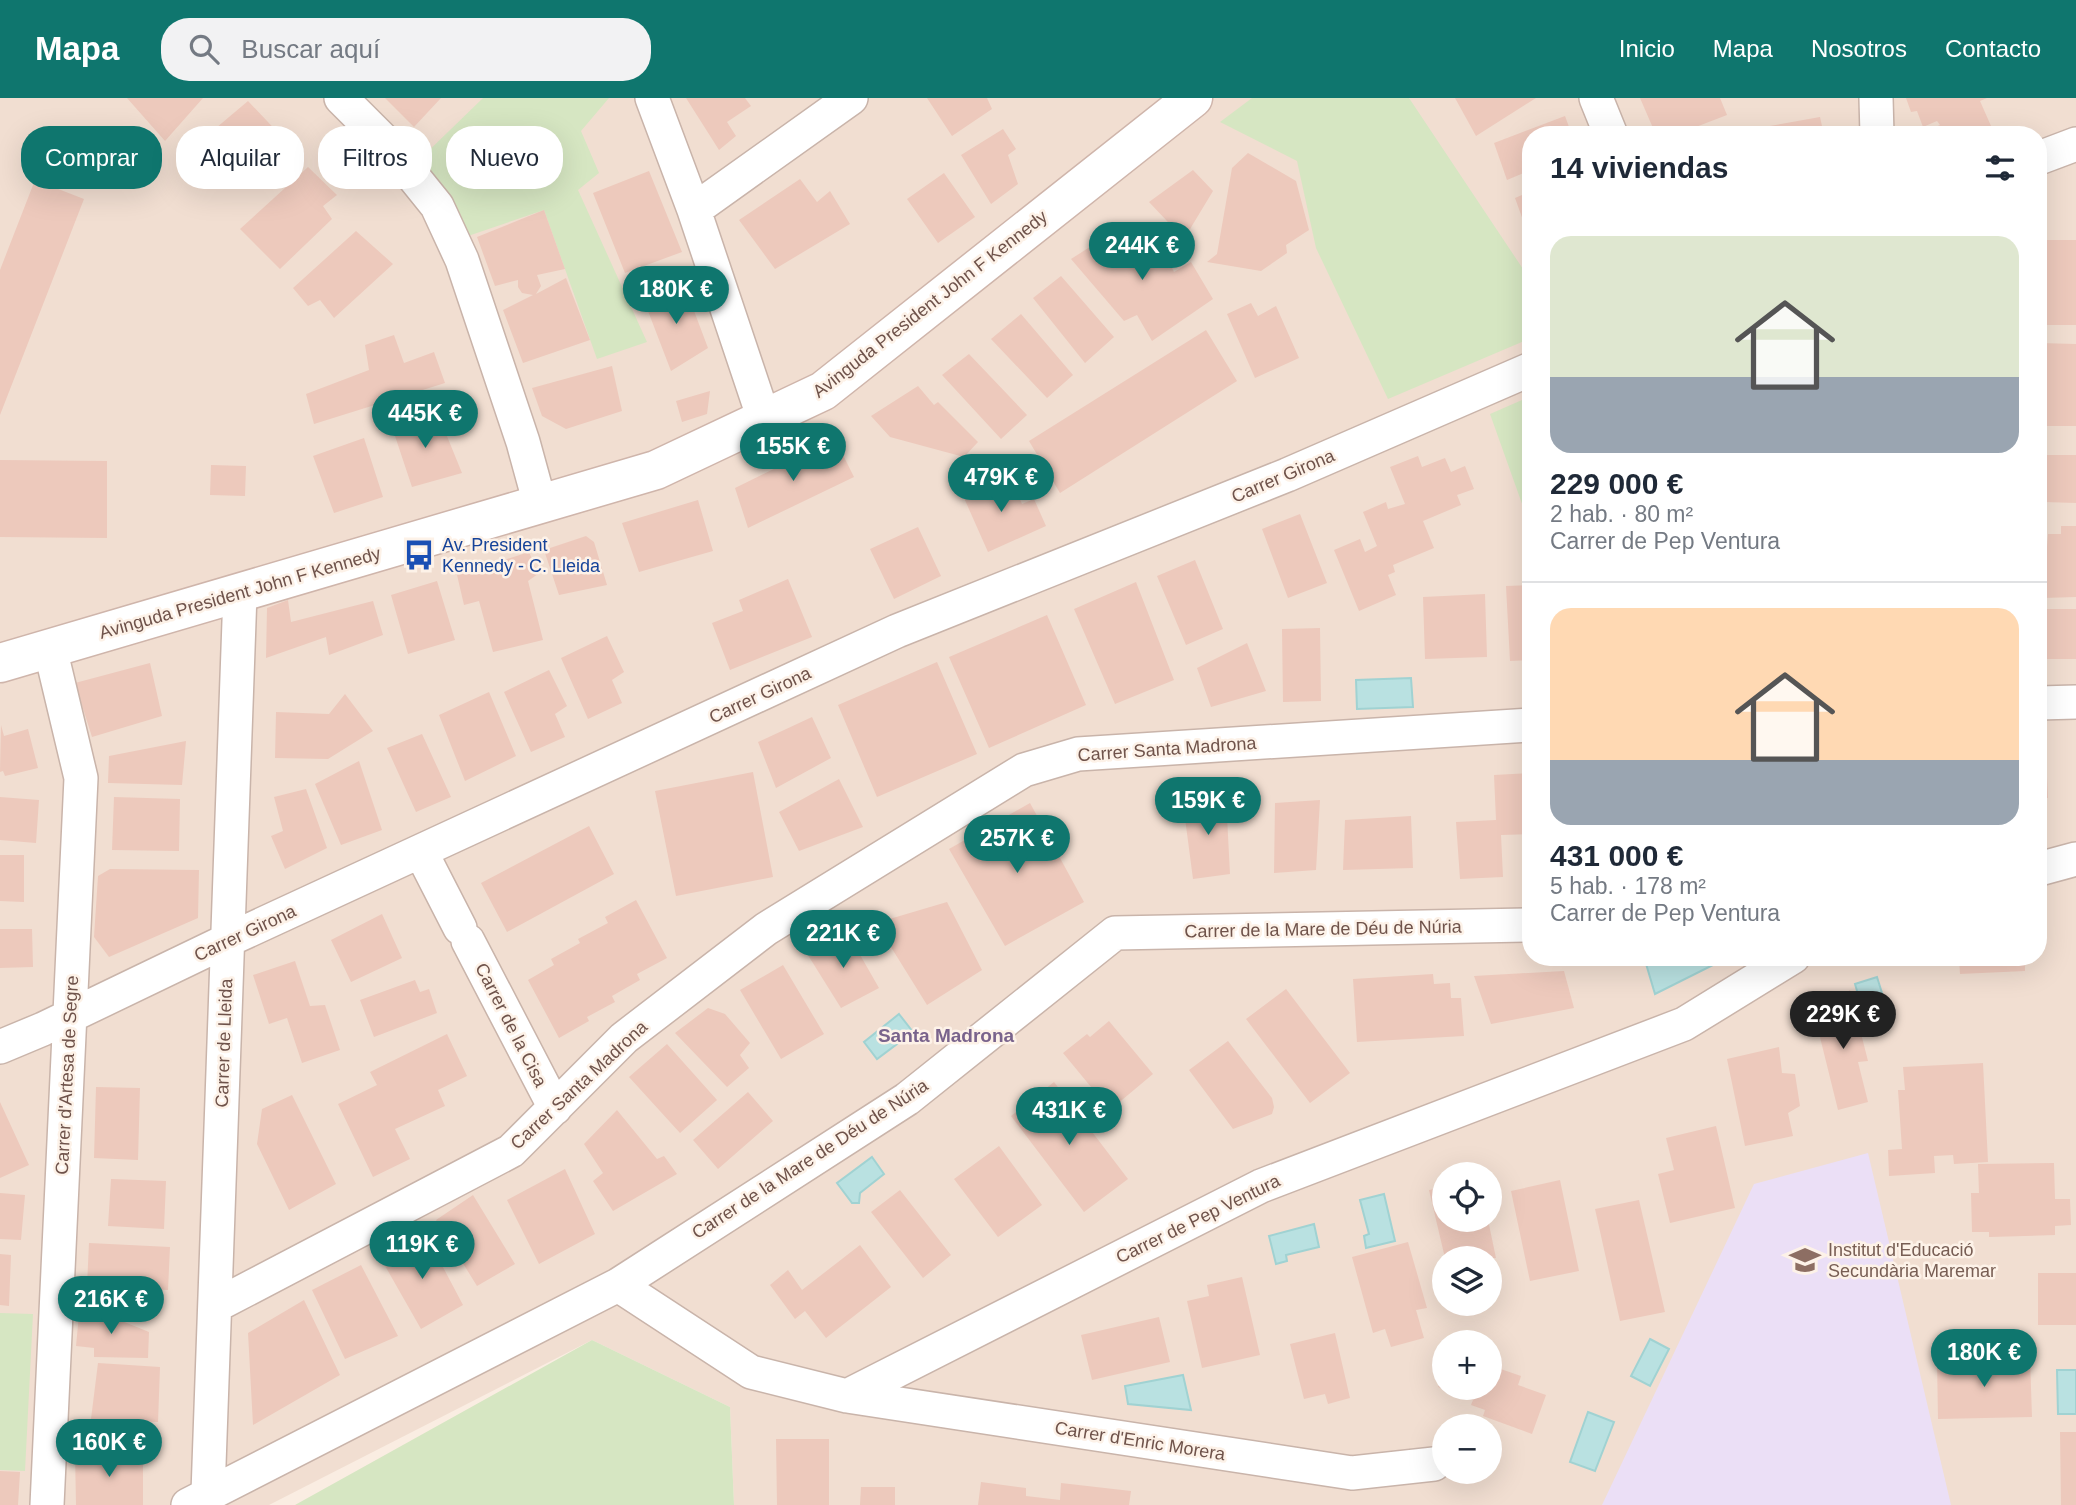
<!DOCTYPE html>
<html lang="es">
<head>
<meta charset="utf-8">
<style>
  :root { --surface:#fff; --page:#f2f2f3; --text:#1f2937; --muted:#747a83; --line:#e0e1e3; --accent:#0f766e }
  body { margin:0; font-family:Arial,sans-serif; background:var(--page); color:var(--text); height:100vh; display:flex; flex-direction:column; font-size:26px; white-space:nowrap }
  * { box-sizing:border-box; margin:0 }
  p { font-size:23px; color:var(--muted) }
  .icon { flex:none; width:38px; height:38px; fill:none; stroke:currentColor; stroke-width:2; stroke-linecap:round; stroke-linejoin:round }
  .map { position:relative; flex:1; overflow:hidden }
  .sheet { position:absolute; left:1522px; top:28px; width:525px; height:840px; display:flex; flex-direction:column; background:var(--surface); border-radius:28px; box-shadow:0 7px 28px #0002 }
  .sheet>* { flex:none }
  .guide { position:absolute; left:21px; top:28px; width:665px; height:63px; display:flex; gap:14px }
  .controls { position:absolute; left:1432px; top:1064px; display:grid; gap:14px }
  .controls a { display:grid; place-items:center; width:70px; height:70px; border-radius:50%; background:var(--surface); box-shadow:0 7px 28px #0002; font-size:35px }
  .price { position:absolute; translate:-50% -60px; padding:0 16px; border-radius:24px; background:var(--accent); color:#fff; font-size:23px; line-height:46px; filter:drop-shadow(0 2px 4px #0008) }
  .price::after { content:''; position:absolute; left:50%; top:42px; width:21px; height:16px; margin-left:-10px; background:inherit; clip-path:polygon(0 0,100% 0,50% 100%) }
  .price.active { background:#222; color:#fff }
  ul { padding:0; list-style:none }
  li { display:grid; align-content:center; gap:14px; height:371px; padding:0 28px }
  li+li { border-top:2px solid var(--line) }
  li span { display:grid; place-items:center; height:217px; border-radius:21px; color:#555 }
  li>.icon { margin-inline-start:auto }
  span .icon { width:126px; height:126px; fill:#fffc; stroke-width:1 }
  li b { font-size:30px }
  h2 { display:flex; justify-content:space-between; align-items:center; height:84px; padding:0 28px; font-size:30px }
  .pill { padding:0 24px; border-radius:28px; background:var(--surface); box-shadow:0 7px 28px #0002; font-size:24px; line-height:63px }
  .pill.active { background:var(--accent); color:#fff }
  header { display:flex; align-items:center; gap:42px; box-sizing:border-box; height:98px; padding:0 35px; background:var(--accent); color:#fff }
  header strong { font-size:33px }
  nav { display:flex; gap:38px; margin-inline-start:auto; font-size:24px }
  .search { width:490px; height:63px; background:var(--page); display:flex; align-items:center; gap:18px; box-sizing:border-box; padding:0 24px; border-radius:28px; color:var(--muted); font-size:26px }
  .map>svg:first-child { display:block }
  .residential { fill:#f1ded1; fill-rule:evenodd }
  .education { fill:#ebdff6 }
  .green { fill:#d6e6c2 }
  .water { fill:#b9e1e1; stroke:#a0d2d2; stroke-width:2 }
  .building { fill:#edc9bc }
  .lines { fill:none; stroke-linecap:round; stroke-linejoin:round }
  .street-casing { stroke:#c9b4aa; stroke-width:36 }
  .secondary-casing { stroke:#cfb5ab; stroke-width:41 }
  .street { stroke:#fff; stroke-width:33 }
  .secondary { stroke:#fff; stroke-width:38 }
  .labels { text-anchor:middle; stroke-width:5; stroke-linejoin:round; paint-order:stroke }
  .street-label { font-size:18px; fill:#6f534b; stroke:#fdf2e8 }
  .transit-label { font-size:18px; fill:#164399; stroke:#fdf2e8; text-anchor:start }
  .education-label { font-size:18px; fill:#785e54; stroke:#fdf2e8; text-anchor:start }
  .neighbourhood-label { font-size:19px; font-weight:bold; fill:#79638c; stroke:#fdf2e8 }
</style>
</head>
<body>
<header>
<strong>Mapa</strong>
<div class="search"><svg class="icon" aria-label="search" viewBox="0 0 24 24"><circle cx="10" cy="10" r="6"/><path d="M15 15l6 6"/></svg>Buscar aquí</div>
<nav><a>Inicio</a><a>Mapa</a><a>Nosotros</a><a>Contacto</a></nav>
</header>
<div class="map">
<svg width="2076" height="1407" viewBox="0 0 2076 1407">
  <rect width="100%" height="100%" fill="#faede2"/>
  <!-- residential -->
  <path class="residential" d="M0,0H2076V1407H734L730,1309L592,1242L269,1407H0ZM1531,37H2039V859H1531ZM1444,1076H1489V1122H1444ZM1444,1160H1489V1206H1444ZM1444,1244H1489V1290H1444ZM1444,1328H1489V1374H1444Z"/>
  <!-- education -->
  <path class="education" d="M1868,1055L1951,1407H1602L1754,1086Z"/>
  <!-- green -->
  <path class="green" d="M483,0H609L581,33L599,75L578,92L647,244L597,261L544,112L468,138L416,65Z
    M1252,0H1409L1531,183V240L1388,301L1316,150L1297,63L1220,24Z
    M1531,298V431L1490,316Z
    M0,1215L33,1216L25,1373L0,1372Z
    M592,1242L730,1309L734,1407H295Z"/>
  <!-- water -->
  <path class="water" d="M1411,580L1413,609L1357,611L1356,582Z
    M1644,859H1722L1723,862L1655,896Z
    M1877,879L1891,924L1868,931L1855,886Z
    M899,916L913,934L877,961L864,944Z
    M872,1059L884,1076L860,1095L859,1105H852L837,1085Z
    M1384,1096L1395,1143L1366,1150L1364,1138L1369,1136L1360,1102Z
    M1314,1126L1319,1149L1286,1157L1287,1163L1276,1166L1269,1138Z
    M1650,1241L1669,1251L1650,1288L1631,1278Z
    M2057,1272H2076V1316H2058Z
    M1183,1277L1191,1312L1128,1306L1125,1288Z
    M1588,1314L1614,1324L1595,1373L1570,1364Z"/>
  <!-- building -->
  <path class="building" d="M127,0H203L165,43Z
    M385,0H441L414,29Z
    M686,0H745L751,8L727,24L736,38L719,52Z
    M927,0H987L992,11L952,38Z
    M1455,0H1536L1476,38Z
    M1640,0H1720L1727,17L1675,37H1656Z
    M1906,0H1987L1980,3L1995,37H1931L1929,32L1940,27L1937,23L1923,29L1917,13L1911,14Z
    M248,3L285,42L244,85L203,41Z
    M1565,18L1572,37H1531V72L1507,82L1494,45Z
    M1820,19L1824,37H1766L1764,29Z
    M1003,31L1016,51L1008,57L1018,86L991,106L961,57Z
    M1248,55L1296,83L1309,132L1286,147L1287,155L1261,173L1207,164L1217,156L1232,70Z
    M308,69L337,97L323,108L332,121L280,171L240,131Z
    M1193,72L1213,93L1184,141L1149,104Z
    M649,73L682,154L625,175L593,95Z
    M944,75L975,119L938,145L907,101Z
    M800,81L817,104L830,93L850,126L775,171L739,122Z
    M35,82L84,101L0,317V172Z
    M1531,93V135L1528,136L1515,100Z
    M544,112L565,171L537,177L541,188L536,196L566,180L590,242L523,265L503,212L533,197L522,195L518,189V182L495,188L477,139Z
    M1126,126L1142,154L1160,146L1174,174L1191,164L1213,201L1152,243L1137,217L1124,223L1071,161Z
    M356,133L393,166L334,220L320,202L308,208L293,190Z
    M2039,142H2076V227H2039Z
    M1061,178L1114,239L1085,265L1033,200Z
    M685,189L708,250L671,273L643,200Z
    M1251,205L1258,218L1276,208L1299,260L1255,280L1227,216Z
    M1021,216L1073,277L1047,300L991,241Z
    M1206,232L1237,283L1060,395L1029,343Z
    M394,237L404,265L434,254L445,285L314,326L306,296L369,272L365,247Z
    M2039,245L2076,246V328H2039Z
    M969,256L1027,317L1001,341L942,277Z
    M612,268L622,313L566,331L542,318L532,290Z
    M918,288L934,307L938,304L978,344L964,359L890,339L871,318Z
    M710,293L707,316L682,324L676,303Z
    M417,315L421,329L440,321L462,375L412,389L390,323Z
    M364,340L383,399L334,415L313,358Z
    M835,341L854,379L748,430L735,390Z
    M2044,357H2076V405L2044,404Z
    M1418,358L1422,369L1445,360L1451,374L1465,368L1474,391L1457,397L1461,407L1423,423L1434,450L1393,467L1395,474L1388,477L1396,497L1359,513L1334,452L1360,441L1365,454L1377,448L1363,414L1386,404L1388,411L1405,406L1390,369Z
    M0,362L107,363V440L0,439Z
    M211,367L246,368L245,398L210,397Z
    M982,382L986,392L1004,384L1011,398L1017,394L1022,406L1034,401L1046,428L988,454L960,391Z
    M698,402L713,453L639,474L622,425Z
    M1300,416L1327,485L1288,500L1262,431Z
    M2061,428H2076V499L2043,500L2048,436H2061Z
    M918,429L941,478L894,501L870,451Z
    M586,438L594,444L607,487L559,497L544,452Z
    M529,454L538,476L528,483L543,542L493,554L479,503L464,507L457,477Z
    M1195,462L1223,531L1186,547L1157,478Z
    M788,481L812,539L730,572L712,525L743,513L739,502Z
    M437,483L455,542L408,556L391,497Z
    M1136,484L1174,582L1115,606L1074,511Z
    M1531,487V562L1510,563L1506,488Z
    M1485,496L1487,559L1425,561L1423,499Z
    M288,502L291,524L373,503L383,537L329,557L326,539L266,560L267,510Z
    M2039,511H2076V561H2039Z
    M1047,517L1086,607L989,650L949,559Z
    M1320,530L1321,603L1283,604L1282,531Z
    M607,538L624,574L612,582L622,605L588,621L561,560Z
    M1247,545L1266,593L1211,609L1197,570Z
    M937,564L977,656L877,699L838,607Z
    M150,565L162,618L92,639L75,585Z
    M549,572L567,608L555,616L565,639L531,654L504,594Z
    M489,594L516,658L465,683L439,617Z
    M345,596L373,633L328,661L275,660L276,614L329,616Z
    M812,619L831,660L776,690L758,644Z
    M1,627L4,638L28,631L38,670L5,678L3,673L0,674Z
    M422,636L451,699L416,714L387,650Z
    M2039,636H2045L2048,700H2039Z
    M186,643L182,687L108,685L109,658Z
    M359,663L382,732L341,747L315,686Z
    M753,674L773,779L676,798L655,693Z
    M1531,675V736L1501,737L1503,779L1460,781L1456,724L1496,722L1494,677Z
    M839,681L863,729L799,753L779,714Z
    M306,691L327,750L285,771L271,738L283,733L274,699Z
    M0,699L39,702L36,745L0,742Z
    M114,699L180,701L179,753L112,752Z
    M1226,699L1230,776L1193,781L1183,705Z
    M1320,702L1316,772L1274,775L1275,705Z
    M1030,705L1084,804L1005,848L949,751Z
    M1411,718L1413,770L1343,772L1345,722Z
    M589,728L614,776L507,834L481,785Z
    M0,757H24V804L0,803Z
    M110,771L199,772L198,820L109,859L94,839L98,778Z
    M636,802L667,860L637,876L640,882L612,898L615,904L587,919L589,923L559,940L528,882L554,867L551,861L580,845L578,841L608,825L605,819Z
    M947,804L982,872L927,907L876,825Z
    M382,816L402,860L351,884L331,842Z
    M0,831H32L33,869L0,870Z
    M847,834L879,890L841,910L806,854Z
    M1959,859H2025V873L1960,876Z
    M295,863L310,908L325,907L340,952L302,965L287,920L269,926L253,877Z
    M783,867L824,936L781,961L740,892Z
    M1564,873L1574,910L1491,926L1474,878Z
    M1433,876L1434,886L1450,885L1451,900H1461L1464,938L1357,944L1353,881Z
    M415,882L420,894L429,891L437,915L374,939L360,902Z
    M1286,891L1350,975L1310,1005L1246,921Z
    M1850,892L1868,963L1858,964L1868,1004L1838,1012L1815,919Z
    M708,910L725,916L750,945L740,957L749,970L727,989L675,935Z
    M1109,923L1153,976L1110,1012L1063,955L1087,936L1090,939Z
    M447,936L467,978L438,992L445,1008L395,1031L410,1061L373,1079L338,1006L377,987L370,974Z
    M1228,943L1272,1000L1274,1009L1272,1016L1233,1031L1189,972Z
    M667,946L717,1002L680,1035L629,979Z
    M1779,949L1782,975L1795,976L1800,1008L1788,1015L1793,1038L1745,1048L1727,961Z
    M1983,965L1988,1064L1954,1066L1953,1057L1934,1058L1935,1075L1889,1078L1888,1052L1902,1051L1898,992H1905L1903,969Z
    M1054,984L1128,1081L1084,1114L1011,1018Z
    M96,989L140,990L138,1062L94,1060Z
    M748,994L773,1023L718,1071L693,1042Z
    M292,997L336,1086L289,1112L257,1046L262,1011Z
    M0,1004L29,1067L0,1080Z
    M617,1012L657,1061L664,1058L677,1076L613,1113L593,1083L603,1075L584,1046Z
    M1716,1028L1735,1110L1670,1125L1658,1076L1674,1072L1666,1040Z
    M999,1048L1042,1107L998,1139L954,1081Z
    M2054,1065L2055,1101H2070L2071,1127L2055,1128V1137L1989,1139V1134H1972L1971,1095H1979L1978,1066Z
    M565,1071L595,1136L539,1166L507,1102Z
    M111,1081L166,1083L164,1131L108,1128Z
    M1560,1082L1579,1173L1530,1183L1511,1093Z
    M1444,1089V1122H1488L1496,1160H1445L1429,1092Z
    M900,1092L951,1157L923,1180L871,1114Z
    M0,1095L25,1097L21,1142L0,1141Z
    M473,1097L515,1166L477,1188L436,1122Z
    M1639,1102L1665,1214L1620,1223L1595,1111Z
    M426,1137L463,1207L421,1231L380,1159Z
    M1408,1144L1427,1210L1416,1212L1424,1240L1391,1249L1385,1231L1373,1235L1352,1159Z
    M89,1145L170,1149L168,1192L87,1188Z
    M860,1147L891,1189L826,1240L805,1213L795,1221L770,1187L788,1172L802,1192Z
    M0,1156L11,1157L9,1208L0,1207Z
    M361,1167L398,1238L345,1261L312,1192Z
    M2038,1175H2076V1227H2038Z
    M1242,1179L1260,1257L1202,1270L1187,1203L1209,1198L1207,1187Z
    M304,1202L340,1277L253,1327L248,1235Z
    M80,1206L149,1234L148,1260L94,1259V1250L76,1248Z
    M1159,1219L1170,1264L1092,1282L1081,1237Z
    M1335,1235L1350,1300L1328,1306L1325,1296L1304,1301L1290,1246Z
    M2030,1260L2032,1319L1938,1321L1937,1262Z
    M98,1265L160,1269L158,1324L91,1321Z
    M1489,1267L1521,1278L1518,1287L1546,1297L1532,1336L1483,1318L1485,1312L1471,1307L1473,1302L1438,1289L1443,1274L1444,1290H1489Z
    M2060,1334H2076V1407H2061Z
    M776,1341H829V1407H777Z
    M143,1354V1407H76L75,1355Z
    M0,1373L20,1374L18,1407H0Z
    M981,1384L1026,1390V1398L1060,1402L1061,1385L1131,1393L1129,1407H978Z
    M861,1389H895V1407H860Z"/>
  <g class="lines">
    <!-- street casing -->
    <g class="street-casing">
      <path id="street" d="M341,0L387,46L437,108L462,162L523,344L540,406
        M652,0L694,112L764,321
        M1596,0L1611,37
        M1876,0L1877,37
        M2039,60L2076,46
        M694,112L851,0
        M2039,605L2076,604
        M421,754L460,830
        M2039,771L2076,761
        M468,843L555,1010
        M0,949L43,931L228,842L897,533L1287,377L1531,271
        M618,1187L751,1274L847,1298L1352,1375L1434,1366
        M215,1208L511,1053L624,940L766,831L1024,672L1078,656L1531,627
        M847,1298L1261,1088L1684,926L1793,859
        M208,1395L240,495
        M47,1407L81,680L50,550
        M188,1407L618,1187L907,1001L1115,835L1531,827"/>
    </g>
    <!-- secondary casing -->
    <g class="secondary-casing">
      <path id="secondary" d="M0,565L656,372L823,293L1193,0"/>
    </g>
    <!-- street -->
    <use href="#street" class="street"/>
    <!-- secondary -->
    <use href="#secondary" class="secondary"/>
  </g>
  <!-- icons -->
  <defs>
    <g id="bus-bare" transform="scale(2.415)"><path d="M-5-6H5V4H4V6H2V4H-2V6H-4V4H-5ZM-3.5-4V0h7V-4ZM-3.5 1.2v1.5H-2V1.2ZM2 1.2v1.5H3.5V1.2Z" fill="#1a4fb4" stroke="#fdf2e8" stroke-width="2.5" paint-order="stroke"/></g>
    <g id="school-bare" transform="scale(2.415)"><path d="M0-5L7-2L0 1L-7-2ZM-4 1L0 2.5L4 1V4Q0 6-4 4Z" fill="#8d6e63" stroke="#fdf2e8" stroke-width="2.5" paint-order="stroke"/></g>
  </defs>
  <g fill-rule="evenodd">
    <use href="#bus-bare" x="419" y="457"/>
    <use href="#school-bare" x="1805" y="1162"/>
  </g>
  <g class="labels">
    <!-- street labels -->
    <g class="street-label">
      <text transform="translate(930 206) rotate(-38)" y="6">Avinguda President John F Kennedy</text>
      <text transform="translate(1283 378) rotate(-23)" y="6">Carrer Girona</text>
      <text transform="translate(240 495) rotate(-16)" y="6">Avinguda President John F Kennedy</text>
      <text transform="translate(760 597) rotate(-25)" y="6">Carrer Girona</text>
      <text transform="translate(1167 651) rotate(-4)" y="6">Carrer Santa Madrona</text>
      <text transform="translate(1323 831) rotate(-1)" y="6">Carrer de la Mare de Déu de Núria</text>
      <text transform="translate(245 835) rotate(-25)" y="6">Carrer Girona</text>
      <text transform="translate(511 927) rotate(63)" y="6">Carrer de la Cisa</text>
      <text transform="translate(224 945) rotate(-88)" y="6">Carrer de Lleida</text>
      <text transform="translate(67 977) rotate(-87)" y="6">Carrer d'Artesa de Segre</text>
      <text transform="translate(579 987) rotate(-43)" y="6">Carrer Santa Madrona</text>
      <text transform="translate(810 1061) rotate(-33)" y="6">Carrer de la Mare de Déu de Núria</text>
      <text transform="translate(1198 1121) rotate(-26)" y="6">Carrer de Pep Ventura</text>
      <text transform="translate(1140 1343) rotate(9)" y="6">Carrer d'Enric Morera</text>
    </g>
    <!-- transit labels -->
    <g class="transit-label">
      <text x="442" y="453">Av. President<tspan x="442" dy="21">Kennedy - C. Lleida</tspan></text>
    </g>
    <!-- education labels -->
    <g class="education-label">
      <text x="1828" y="1158">Institut d'Educació<tspan x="1828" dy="21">Secundària Maremar</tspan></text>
    </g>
    <!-- neighbourhood labels -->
    <g class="neighbourhood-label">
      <text x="946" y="944">Santa Madrona</text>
    </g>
  </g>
</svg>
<div class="controls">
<a><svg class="icon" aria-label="locate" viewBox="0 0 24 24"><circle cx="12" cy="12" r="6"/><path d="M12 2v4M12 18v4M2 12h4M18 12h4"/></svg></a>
<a><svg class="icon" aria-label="layers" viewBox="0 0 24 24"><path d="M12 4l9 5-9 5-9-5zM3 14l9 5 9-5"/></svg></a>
<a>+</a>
<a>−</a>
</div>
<b class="price" style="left:1142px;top:184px">244K €</b>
<b class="price" style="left:676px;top:228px">180K €</b>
<b class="price" style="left:425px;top:352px">445K €</b>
<b class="price" style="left:793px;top:385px">155K €</b>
<b class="price" style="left:1001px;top:416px">479K €</b>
<b class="price" style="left:1208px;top:739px">159K €</b>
<b class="price" style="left:1017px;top:777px">257K €</b>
<b class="price" style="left:843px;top:872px">221K €</b>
<b class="price active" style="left:1843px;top:953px">229K €</b>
<b class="price" style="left:1069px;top:1049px">431K €</b>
<b class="price" style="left:422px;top:1183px">119K €</b>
<b class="price" style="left:111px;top:1238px">216K €</b>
<b class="price" style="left:1984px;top:1291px">180K €</b>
<b class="price" style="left:109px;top:1381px">160K €</b>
<div class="guide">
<a class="pill active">Comprar</a>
<a class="pill">Alquilar</a>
<a class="pill">Filtros</a>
<a class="pill">Nuevo</a>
</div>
<section class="sheet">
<h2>14 viviendas<svg class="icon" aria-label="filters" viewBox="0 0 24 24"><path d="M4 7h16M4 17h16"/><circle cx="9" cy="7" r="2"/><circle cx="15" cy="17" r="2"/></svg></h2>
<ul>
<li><span style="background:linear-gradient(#dfe7d0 65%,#9aa5b1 0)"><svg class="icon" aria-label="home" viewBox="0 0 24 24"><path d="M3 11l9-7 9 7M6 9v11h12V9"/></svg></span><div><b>229 000 €</b><p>2 hab. · 80 m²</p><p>Carrer de Pep Ventura</p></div></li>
<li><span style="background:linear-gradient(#ffd9b3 70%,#9aa5b1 0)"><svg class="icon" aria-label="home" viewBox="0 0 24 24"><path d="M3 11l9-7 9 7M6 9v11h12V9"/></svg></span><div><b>431 000 €</b><p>5 hab. · 178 m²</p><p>Carrer de Pep Ventura</p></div></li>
</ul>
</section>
</div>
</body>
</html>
